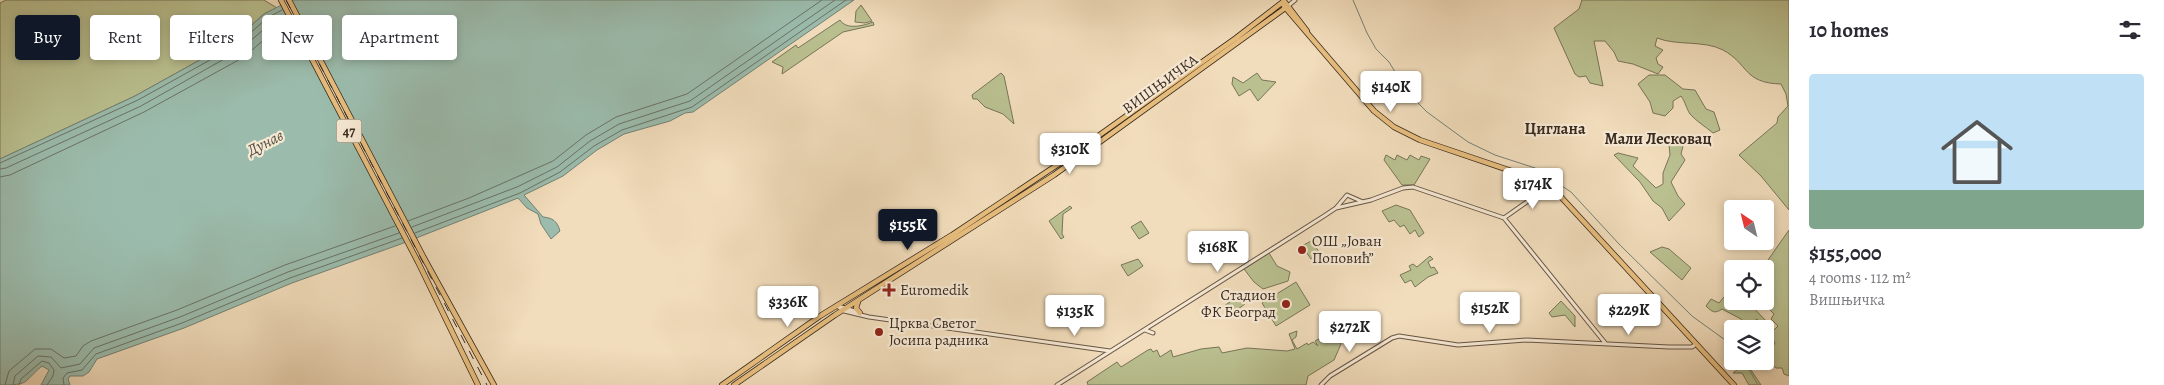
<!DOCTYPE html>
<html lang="en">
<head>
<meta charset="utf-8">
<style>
  :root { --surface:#fff; --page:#f2f2f3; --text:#2b2b33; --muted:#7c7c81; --accent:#111827 }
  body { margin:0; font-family:Alegreya,serif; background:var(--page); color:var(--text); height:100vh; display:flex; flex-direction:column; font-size:19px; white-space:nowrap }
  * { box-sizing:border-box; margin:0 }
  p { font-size:16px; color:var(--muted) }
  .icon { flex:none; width:28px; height:28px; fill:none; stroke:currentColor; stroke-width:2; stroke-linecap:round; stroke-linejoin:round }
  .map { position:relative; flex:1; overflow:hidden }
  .panel { display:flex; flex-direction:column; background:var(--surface); width:375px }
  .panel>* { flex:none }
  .guide { position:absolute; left:15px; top:15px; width:475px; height:45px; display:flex; gap:10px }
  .needle { width:32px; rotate:325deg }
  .tools { position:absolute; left:1724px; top:200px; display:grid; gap:10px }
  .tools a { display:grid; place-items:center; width:50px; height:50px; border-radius:5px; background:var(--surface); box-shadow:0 2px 8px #0003; font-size:25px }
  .price { position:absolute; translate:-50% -42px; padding:0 11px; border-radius:5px; background:#fff; color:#222; font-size:16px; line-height:32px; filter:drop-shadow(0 1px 2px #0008) }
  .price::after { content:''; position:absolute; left:50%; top:30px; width:15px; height:11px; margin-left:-8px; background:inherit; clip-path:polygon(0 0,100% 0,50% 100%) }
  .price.on { background:var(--accent); color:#fff }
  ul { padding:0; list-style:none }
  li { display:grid; align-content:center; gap:10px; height:265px; padding:0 20px }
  li span { display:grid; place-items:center; height:155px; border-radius:5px; color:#555 }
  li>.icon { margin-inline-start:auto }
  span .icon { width:90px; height:90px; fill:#fffc; stroke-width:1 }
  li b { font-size:21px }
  h2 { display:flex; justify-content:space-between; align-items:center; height:60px; padding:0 20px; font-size:21px }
  .chip { padding:0 18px; border-radius:5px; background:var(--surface); box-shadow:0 2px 8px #0003; font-size:18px; line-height:45px }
  .chip.on { background:var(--accent); color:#fff }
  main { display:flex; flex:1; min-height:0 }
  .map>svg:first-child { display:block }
  .green { fill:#bac090; stroke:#787558 }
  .water { fill:#9bbcad; stroke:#738274 }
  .pier { fill:#f1dcbb }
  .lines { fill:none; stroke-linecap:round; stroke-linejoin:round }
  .shore { stroke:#697366; stroke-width:1 }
  .stream { stroke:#738274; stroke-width:1 }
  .minor-casing { stroke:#665646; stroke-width:5 }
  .major-casing { stroke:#372a1f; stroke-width:6 }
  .minor { stroke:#f6e8d3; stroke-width:3 }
  .major { stroke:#e8be7e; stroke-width:4.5 }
  .rail { stroke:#372a1f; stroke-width:1; stroke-dasharray:9 9; stroke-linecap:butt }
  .poi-dot { fill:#8f2418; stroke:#f6e8d3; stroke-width:2 }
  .labels { text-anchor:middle; stroke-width:4.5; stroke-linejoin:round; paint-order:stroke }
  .shield { fill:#f6e8d3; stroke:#706355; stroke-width:1 }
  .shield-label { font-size:14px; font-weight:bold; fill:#372a1f }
  .street-label { font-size:15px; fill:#372a1f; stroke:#f6e8d3 }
  .poi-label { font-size:15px; fill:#372a1f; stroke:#f6e8d3; text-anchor:start }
  .neighbourhood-label { font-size:16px; font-weight:bold; fill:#372a1f; stroke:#f6e8d3 }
  .water-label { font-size:16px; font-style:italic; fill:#504e42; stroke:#f6e8d3 }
</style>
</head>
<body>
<main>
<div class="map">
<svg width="1789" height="385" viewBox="0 0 1789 385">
  <rect width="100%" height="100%" fill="#f1dcbb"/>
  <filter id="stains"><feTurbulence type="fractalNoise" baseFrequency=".004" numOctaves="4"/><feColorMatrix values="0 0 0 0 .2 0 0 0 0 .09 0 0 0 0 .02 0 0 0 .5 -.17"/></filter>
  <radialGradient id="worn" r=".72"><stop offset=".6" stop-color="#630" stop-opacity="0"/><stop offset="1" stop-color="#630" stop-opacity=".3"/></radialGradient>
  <!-- green -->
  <path class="green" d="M6,0H264L277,8L264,14L234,41L135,96L0,159V3Z
    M1582,0H1789V210L1761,176L1739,155L1777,123L1778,117L1788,106L1786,94L1781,84C1743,83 1749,64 1723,50C1704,40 1677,46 1657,38L1655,46L1663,50L1656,58L1658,64L1663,67L1658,74L1633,64L1618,61L1614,52L1605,41H1594L1603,86L1590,83L1586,76L1579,77L1575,74L1554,28L1579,9Z
    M861,5L872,21L865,23L855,22L856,11Z
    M840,20C846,30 863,26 873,22L874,25L843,32L782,74L783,67L772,62L796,45L798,48Z
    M1001,73L1004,76L1014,124L1003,114L985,107L977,99H973L972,95Z
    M1257,73L1262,80L1276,82L1258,101L1250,89L1239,96L1232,84L1233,77L1243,83Z
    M1649,75H1665L1683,89L1695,90L1706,109L1714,112L1720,130L1713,133C1706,127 1696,121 1690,114C1686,108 1686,103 1681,96L1673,101V108L1665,116L1653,113L1650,102L1638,84Z
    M1668,134L1683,146L1681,154L1685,160L1671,182L1678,196L1685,204L1669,221L1662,208L1653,201L1640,182L1614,155L1618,153L1638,158L1633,166L1656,188L1663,184V173L1670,155Z
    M1386,155L1395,160L1397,155L1407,160L1410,155L1419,160L1421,156L1430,159L1414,185H1402L1384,160Z
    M1396,205L1410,210L1424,233L1419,237L1415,230L1410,234L1404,225L1400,227L1394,220L1389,222L1382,211Z
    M1070,206L1072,208L1063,214L1062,234L1064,237L1061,239L1049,221Z
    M1141,221L1149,233L1139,239L1131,227Z
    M1789,230V376L1784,374L1782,368H1776L1766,359L1775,343L1770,334L1778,326L1771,319L1774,314L1761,301H1765V269H1758L1768,260Z
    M1311,241L1320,253L1311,259L1302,246Z
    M1662,247L1669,249L1691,268L1682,280L1650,252Z
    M1269,253L1277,266L1290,272L1288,281L1263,289L1254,282L1244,269Z
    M1430,256L1433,259L1428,262L1431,268L1434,267L1438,273L1428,277L1415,287L1411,280L1405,283L1400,275L1411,270L1409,266L1413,264L1417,267Z
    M1138,259L1143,266L1128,276L1121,265Z
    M1296,282L1310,305L1276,326L1262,303Z
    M1729,291L1732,294V301H1750L1749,303L1768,323L1764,327L1757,319L1748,326L1741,319L1722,309C1715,314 1712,312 1706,306L1711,299L1719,303Z
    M1242,294V299L1245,304L1230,315L1224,306Z
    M1561,301L1575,316V327L1565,315L1552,317L1549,313Z
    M1297,331L1296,337L1292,340L1297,349L1307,343L1308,345L1313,342L1318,346L1315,341L1326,335L1328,336L1327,334L1332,331L1341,344L1334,360L1308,376L1306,385H1088L1087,382L1117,362L1121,367L1148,350L1151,349L1153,352L1157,350L1160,357L1171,350L1173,357L1201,349L1219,347L1222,353L1247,348L1287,351L1295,349L1289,334Z
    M1746,363L1747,364L1761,385H1749L1742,373H1733Z"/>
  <!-- water -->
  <path class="water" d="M291,0H854L693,112L685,113L670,121L624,134L597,150L563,176L524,195L543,217C553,218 557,221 560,231L551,239L541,224L538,214L527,208L518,198L401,244L292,283L184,328L97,359L89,372L83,376H70L68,379L70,385H41L49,370L42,366C22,383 30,385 0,385V159L135,96L234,41L264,14Z"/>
  <!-- pier -->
  <path class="pier" d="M286,0H292L417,240L406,244L280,3Z"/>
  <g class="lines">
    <!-- shore -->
    <path class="shore" d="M0,163L138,100L237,45L267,18L282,10
      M0,169L6,168L141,106L240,50L271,23L285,16
      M0,177L10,175L144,112L244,57L275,30L289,22
      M408,221L469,198L553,161L586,135L616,117L687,94L822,0
      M412,227L517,187L557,167L590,141L619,124L690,101L835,0
      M415,233L520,193L560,172L594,146L622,130L692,107L846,0
      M5,385L9,371L35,349H51L64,358L76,356L83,346L91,341L177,310L285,265L395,226
      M13,385L15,376L38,356L51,357L61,368L80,364L94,348L180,317L288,272L399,233
      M19,385L21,379L42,361L49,363L54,370L53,376L47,385
      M64,385L63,378L67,373L82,370L96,354L182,323L290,278L402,238"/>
    <!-- stream -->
    <path class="stream" d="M1353,0L1367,33L1376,49L1389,62L1408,93L1427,112L1468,142L1495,155L1535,168L1571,192L1619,244L1692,316L1732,345
      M1744,361L1758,385"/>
    <!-- minor casing -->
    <g class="minor-casing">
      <path id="minor" d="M1288,6L1295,0
        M1336,208L1371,200L1403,188L1413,187L1504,218L1606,344
        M1504,218L1548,187
        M837,306L844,311L869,317L1110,351
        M838,306L858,312
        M1145,330L1153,333
        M1057,385L1324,216L1336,208L1347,195L1363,202
        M1321,385L1330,376L1392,338L1399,336L1458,345L1527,340L1669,347H1692L1696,344"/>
    </g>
    <!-- major casing -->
    <g class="major-casing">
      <path id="major" d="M281,0L418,262L478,385
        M289,0L424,258L494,385
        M1284,6L1374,111L1394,127L1420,140L1529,177L1561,197L1734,385
        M858,302L856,308L860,313
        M722,385L820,316L952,235L1063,161L1236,38L1284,1L1307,31
        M734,385L835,315L1054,175L1288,6"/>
    </g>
    <!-- minor -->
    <use href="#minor" class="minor"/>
    <!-- major -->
    <use href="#major" class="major"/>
    <!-- rail -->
    <path class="rail" d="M286,0L487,385"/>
  </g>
  <!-- markers -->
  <g class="poi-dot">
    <circle cx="1302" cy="250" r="5"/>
    <path d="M886.5 282.5h5v5h5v5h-5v5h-5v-5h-5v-5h5z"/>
    <circle cx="1286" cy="304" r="5"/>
    <circle cx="879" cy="332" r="5"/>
  </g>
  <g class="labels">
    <!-- shield labels -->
    <rect class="shield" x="336.5" y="119.5" width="25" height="23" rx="4"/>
    <g class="shield-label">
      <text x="349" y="136">47</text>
    </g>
    <!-- street labels -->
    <g class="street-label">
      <text transform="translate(1160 84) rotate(-36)" y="5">ВИШЊИЧКА</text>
    </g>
    <!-- poi labels -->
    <g class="poi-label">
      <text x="1312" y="246">ОШ „Јован<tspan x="1312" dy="17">Поповић”</tspan></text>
      <text x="900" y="295">Euromedik</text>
      <text x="1276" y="300" text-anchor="end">Стадион<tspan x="1276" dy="17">ФК Београд</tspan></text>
      <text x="889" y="328">Црква Светог<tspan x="889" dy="17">Јосипа радника</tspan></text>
    </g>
    <!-- neighbourhood labels -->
    <g class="neighbourhood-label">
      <text x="1555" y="134">Циглана</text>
      <text x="1658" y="144">Мали Лесковац</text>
    </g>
    <!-- water labels -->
    <g class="water-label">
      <text transform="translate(265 142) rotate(-27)" y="6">Дунав</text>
    </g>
  </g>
  <rect width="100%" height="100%" filter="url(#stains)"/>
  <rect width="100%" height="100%" fill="url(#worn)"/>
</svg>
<div class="tools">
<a><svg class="needle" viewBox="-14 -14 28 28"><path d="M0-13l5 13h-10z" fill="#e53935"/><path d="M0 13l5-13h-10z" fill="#7c7c81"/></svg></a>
<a><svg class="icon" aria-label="locate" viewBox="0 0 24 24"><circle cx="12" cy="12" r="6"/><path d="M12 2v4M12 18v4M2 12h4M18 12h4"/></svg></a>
<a><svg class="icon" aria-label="layers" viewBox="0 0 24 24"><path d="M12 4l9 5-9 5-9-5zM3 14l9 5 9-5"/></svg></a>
</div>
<b class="price" style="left:1391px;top:113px">$140K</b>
<b class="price" style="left:1070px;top:175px">$310K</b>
<b class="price" style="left:1533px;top:210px">$174K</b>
<b class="price on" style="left:908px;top:251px">$155K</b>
<b class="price" style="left:1218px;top:273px">$168K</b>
<b class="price" style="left:788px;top:328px">$336K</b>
<b class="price" style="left:1490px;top:334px">$152K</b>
<b class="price" style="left:1629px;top:336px">$229K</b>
<b class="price" style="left:1075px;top:337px">$135K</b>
<b class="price" style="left:1350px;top:353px">$272K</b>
<div class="guide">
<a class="chip on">Buy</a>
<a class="chip">Rent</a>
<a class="chip">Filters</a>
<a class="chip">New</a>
<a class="chip">Apartment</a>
</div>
</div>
<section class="panel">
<h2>10 homes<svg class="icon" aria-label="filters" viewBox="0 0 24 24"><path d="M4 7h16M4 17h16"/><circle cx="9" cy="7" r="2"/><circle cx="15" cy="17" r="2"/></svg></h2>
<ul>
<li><span style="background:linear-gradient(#bfe0f5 75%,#7fa58c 0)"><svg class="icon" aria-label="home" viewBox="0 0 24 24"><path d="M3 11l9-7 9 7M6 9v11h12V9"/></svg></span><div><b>$155,000</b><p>4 rooms · 112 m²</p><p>Вишњичка</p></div></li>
</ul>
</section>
</main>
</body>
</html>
